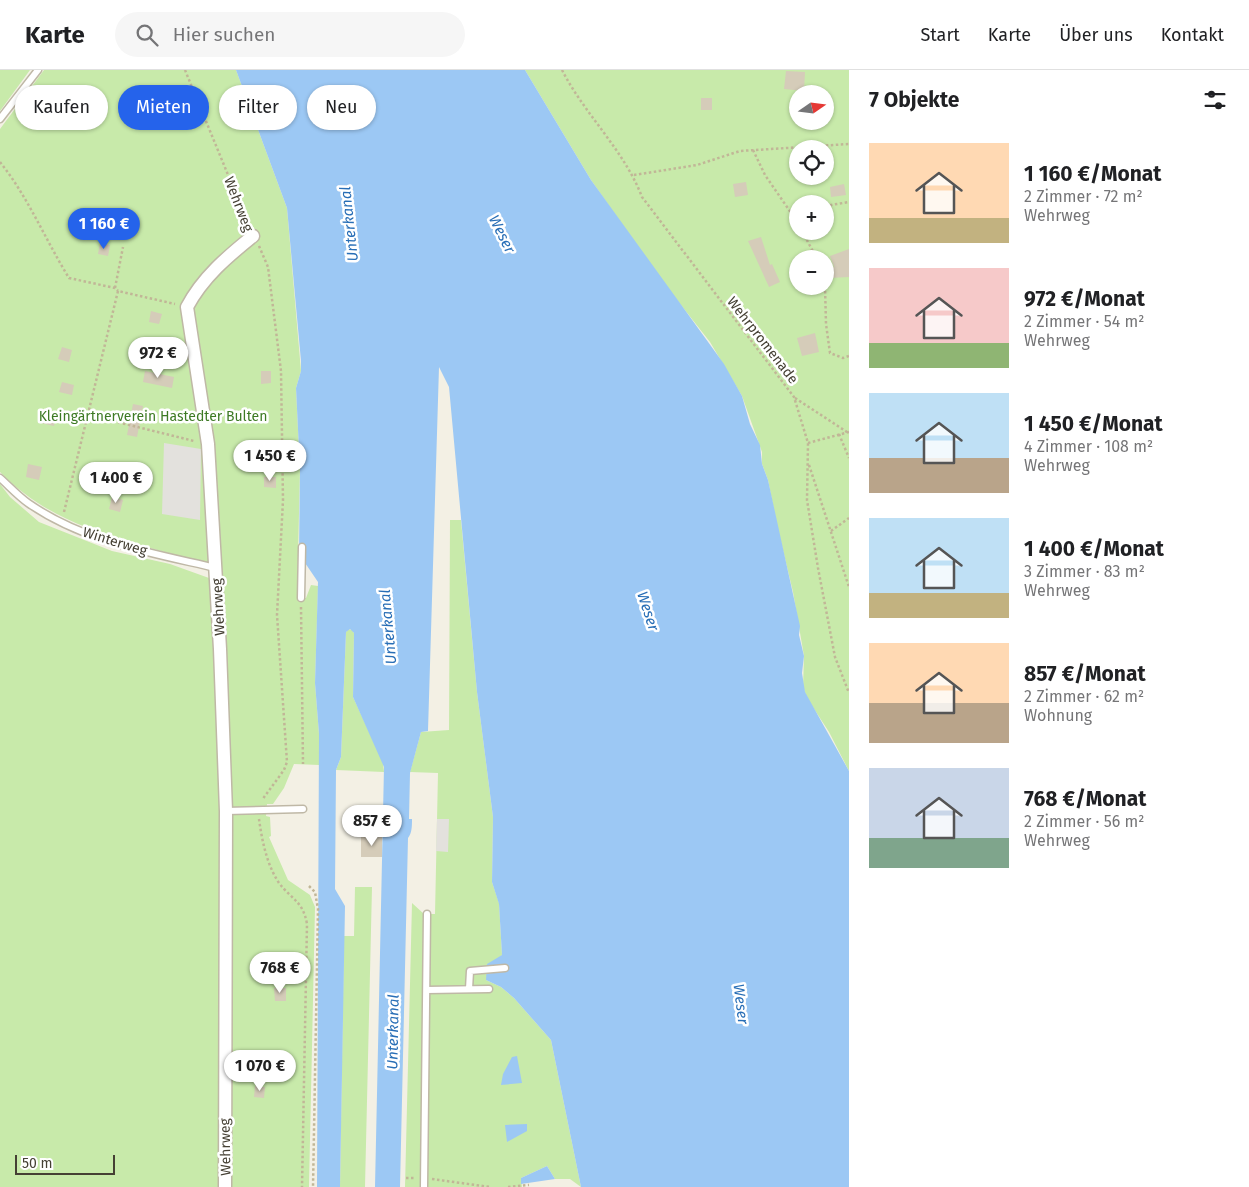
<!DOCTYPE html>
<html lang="de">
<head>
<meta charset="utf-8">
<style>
  :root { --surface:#fff; --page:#f6f6f6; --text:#202124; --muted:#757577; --line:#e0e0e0; --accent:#2563eb }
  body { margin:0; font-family:"Fira Sans",sans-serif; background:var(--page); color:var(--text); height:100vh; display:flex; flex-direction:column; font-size:19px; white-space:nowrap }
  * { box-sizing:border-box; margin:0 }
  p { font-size:16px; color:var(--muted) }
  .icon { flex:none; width:28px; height:28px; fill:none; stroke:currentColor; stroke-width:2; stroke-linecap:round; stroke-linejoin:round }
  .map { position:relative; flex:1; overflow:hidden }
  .panel { display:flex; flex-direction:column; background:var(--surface); width:400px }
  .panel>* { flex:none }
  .hud { position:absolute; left:15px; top:15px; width:475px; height:45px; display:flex; gap:10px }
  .needle { width:32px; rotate:76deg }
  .fabs { position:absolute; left:789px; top:15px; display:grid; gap:10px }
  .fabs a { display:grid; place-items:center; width:45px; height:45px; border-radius:50%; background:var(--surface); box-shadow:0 1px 4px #0004; font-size:25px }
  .scale { position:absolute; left:15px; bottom:12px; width:100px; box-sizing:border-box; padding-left:5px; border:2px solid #454034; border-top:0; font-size:14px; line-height:18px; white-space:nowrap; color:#454034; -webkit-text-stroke:4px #fff; paint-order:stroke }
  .price { position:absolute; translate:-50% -42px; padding:0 11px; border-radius:18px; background:#fff; color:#222; font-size:16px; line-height:32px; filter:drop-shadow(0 1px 2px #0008) }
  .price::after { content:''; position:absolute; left:50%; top:30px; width:15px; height:11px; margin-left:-8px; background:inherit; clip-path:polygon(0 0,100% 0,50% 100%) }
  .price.selected { background:var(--accent); color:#fff }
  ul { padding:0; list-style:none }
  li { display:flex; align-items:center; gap:15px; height:125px; padding:0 20px }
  li span { display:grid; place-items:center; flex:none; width:140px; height:100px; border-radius:0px; color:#555 }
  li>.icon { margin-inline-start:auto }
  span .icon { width:60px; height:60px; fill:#fffc; stroke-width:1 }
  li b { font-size:21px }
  h2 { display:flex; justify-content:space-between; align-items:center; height:60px; padding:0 20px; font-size:21px }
  .pill { padding:0 18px; border-radius:22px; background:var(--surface); box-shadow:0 1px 4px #0004; font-size:18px; line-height:45px }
  .pill.selected { background:var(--accent); color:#fff }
  header { display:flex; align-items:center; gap:30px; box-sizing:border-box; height:70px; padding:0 25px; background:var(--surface); border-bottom:1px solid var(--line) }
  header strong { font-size:24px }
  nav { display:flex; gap:28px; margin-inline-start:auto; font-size:18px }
  .search { width:350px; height:45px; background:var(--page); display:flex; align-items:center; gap:12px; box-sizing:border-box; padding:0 18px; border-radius:28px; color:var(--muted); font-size:19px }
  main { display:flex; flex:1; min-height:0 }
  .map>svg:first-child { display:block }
  .green { fill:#c8eaaa; fill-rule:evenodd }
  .parking { fill:#e3e1dd }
  .water { fill:#9cc8f4 }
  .building { fill:#d5ccb9 }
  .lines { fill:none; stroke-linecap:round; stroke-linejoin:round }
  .service-casing { stroke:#bfb8a6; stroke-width:9 }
  .minor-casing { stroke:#bfb8a6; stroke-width:15 }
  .path { stroke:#c1b697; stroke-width:2.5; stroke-dasharray:2.5 2.5; stroke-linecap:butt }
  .service { stroke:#fff; stroke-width:6 }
  .minor { stroke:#fff; stroke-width:12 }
  .labels { text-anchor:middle; stroke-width:5; stroke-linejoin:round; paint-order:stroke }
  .street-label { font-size:14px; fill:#454034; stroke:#fff }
  .park-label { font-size:14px; fill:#3d7a24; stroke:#fff }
  .water-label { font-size:15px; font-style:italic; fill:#286eb6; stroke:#fff }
</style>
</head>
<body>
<header>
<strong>Karte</strong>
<div class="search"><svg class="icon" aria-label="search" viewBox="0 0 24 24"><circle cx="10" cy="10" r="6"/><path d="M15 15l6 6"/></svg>Hier suchen</div>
<nav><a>Start</a><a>Karte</a><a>Über uns</a><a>Kontakt</a></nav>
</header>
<main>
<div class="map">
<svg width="849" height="1117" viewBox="0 0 849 1117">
  <rect width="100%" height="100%" fill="#f3f0e4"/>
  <!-- green -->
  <path class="green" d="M0,0H30L0,41Z
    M44,0H236L287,138L301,301L296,318L300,401L297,528H306L311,515L318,516L315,613L319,664V695L294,694L284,718L273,734H267L266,746L270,747L271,766L269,767L288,810L310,825L315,837L309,1117H232L231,824L219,497C141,473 59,463 0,402V59Z
    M525,0H849V701L829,662L807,628L803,617L804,586L793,522L777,455L768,410L762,394V382L742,326L710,272L659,207L591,110ZM798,24H825V51H798ZM798,79H825V106H798ZM798,134H825V161H798ZM798,189H825V216H798Z
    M0,414L10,427L39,452L112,481L170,494L209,508C224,710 220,914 220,1117H0Z
    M450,450H461L477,622L493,747L492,812L499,833L502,885L486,910L501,917L514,928L551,970L581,1117L570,1109H555L547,1096L521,1108L522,1117H405L412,833L424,844H435L438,703L410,702L421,662L449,660Z
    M348,559L352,560L354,563L353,627L383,692L384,702L336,700L341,687L346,562Z
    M355,817H372L365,1117H340L344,866H354Z"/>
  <!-- parking -->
  <path class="parking" d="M164,373L201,379L200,450L162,444Z
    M437,749H449L448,782L436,781Z"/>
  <!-- water -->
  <path class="water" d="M236,0H525L591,110L724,294L742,326L750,354L760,375L762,394L768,410L800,556L799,565L804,586L802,603L805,622L849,701V1117H581L551,970L514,928L501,917L486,910L487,894L502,885L499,834L492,812L493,747L477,622L449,317L439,297L428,661L421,662L410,703L409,749H412C412,756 412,763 408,768L400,1117H375L384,697L353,627L354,563L350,559L346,562L341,687L336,700L335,819L345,836L340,1117H317L319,664L315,613L318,512L299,484L300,401L296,318L301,301V291L287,138Z
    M517,986L522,1013L501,1015L503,1004L512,987Z
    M527,1054V1061L507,1072L505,1055Z
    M547,1096L555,1109L521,1114V1108Z"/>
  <!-- building -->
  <path class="building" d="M786,1L805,2L804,21L784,19Z
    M701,28H712V40H701Z
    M746,112L748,125L735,127L733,114Z
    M844,114L846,125L831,127L830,117Z
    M761,167L770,195L772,194L780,212L769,217L748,171Z
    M100,173L110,175L108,186L98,184Z
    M849,179V207L829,208V198L834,197L830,186Z
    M151,241L162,244L159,254L149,252Z
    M815,263L819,282L802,286L797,268Z
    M143,274L153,275L151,288L141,286Z
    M62,277L72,280L69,292L58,289Z
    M145,301L174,307L172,318L143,312Z
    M261,301H271V313L261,314Z
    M62,312L74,315L72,325L59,322Z
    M133,334L143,336L137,367L127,365Z
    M43,343L56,346L54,356L41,353Z
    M28,394L42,397L39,410L26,407Z
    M264,407H276V418L264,417Z
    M112,427L123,430L120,442L109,439Z
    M361,767H382V787H361Z
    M274,918H286V931H275Z
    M255,1016L265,1017L264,1028L254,1027Z"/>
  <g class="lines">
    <!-- service casing -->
    <g class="service-casing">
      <path id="service" d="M0,49L38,0
        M0,408C9,416 18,426 28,433C84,472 152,483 216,498
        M301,528L302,477
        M226,741L303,739
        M469,919L470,901L505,898
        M427,920L489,919
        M424,1117L427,844"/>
    </g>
    <!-- minor casing -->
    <g class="minor-casing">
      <path id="minor" d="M225,1117L226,741L220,579L208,374L187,237C203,207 227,187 253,166"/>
    </g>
    <!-- path -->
    <path class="path" d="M185,0L249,156
      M562,0C585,45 624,80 642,127L794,327L808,373L807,430L818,498L835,587L849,623
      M753,80L765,105L798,153
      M0,92C28,127 45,169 69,208L115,218L118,221
      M634,105L697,95L740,81L849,74
      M825,136L849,132
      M802,161L817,189
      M259,176L268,197L281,301L283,430L277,545L287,692L284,700L262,730
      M825,216L826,254L830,283L843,288L849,286
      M115,218L123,177
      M795,328L847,362
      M89,345L194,371
      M839,364L849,388
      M808,373L849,362
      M809,395L849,517
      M64,442L118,221L175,234
      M831,461L849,448
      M301,537L303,694
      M259,749C262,771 267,795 279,813C292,830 303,831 307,854L302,1117
      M309,816L315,822L318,839L313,1117
      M406,1108H414
      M432,1109L490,1117
      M508,1117L529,1115"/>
    <!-- service -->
    <use href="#service" class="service"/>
    <!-- minor -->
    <use href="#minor" class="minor"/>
  </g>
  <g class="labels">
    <!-- street labels -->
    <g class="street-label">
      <text transform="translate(239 134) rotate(69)" y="5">Wehrweg</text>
      <text transform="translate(763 270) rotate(52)" y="5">Wehrpromenade</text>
      <text transform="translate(115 471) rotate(17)" y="5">Winterweg</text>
      <text transform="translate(218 537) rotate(-93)" y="5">Wehrweg</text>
      <text transform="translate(225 1077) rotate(-91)" y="5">Wehrweg</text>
    </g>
    <!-- park labels -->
    <g class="park-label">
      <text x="153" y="351">Kleingärtnerverein Hastedter Bulten</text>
    </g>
    <!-- water labels -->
    <g class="water-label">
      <text transform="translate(349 154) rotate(-96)" y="5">Unterkanal</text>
      <text transform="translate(502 164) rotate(63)" y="5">Weser</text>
      <text transform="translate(648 541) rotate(72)" y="5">Weser</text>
      <text transform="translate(388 557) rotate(-95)" y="5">Unterkanal</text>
      <text transform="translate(741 934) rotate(83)" y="5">Weser</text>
      <text transform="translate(393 962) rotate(-89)" y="5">Unterkanal</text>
    </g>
  </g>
</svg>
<div class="fabs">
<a><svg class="needle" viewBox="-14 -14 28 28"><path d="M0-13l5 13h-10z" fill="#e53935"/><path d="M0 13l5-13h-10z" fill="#757577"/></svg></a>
<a><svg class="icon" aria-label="locate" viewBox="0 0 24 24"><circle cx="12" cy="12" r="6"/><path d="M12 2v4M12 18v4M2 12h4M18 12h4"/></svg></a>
<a>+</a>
<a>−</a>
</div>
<div class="scale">50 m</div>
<b class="price selected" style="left:104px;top:180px">1 160 €</b>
<b class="price" style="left:158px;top:309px">972 €</b>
<b class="price" style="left:270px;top:412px">1 450 €</b>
<b class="price" style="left:116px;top:434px">1 400 €</b>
<b class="price" style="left:372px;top:777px">857 €</b>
<b class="price" style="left:280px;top:924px">768 €</b>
<b class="price" style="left:260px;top:1022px">1 070 €</b>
<div class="hud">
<a class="pill">Kaufen</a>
<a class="pill selected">Mieten</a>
<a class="pill">Filter</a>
<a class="pill">Neu</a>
</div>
</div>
<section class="panel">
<h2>7 Objekte<svg class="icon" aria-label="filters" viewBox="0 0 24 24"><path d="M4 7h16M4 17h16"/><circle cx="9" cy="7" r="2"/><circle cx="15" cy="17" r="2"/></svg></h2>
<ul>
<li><span style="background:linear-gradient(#ffd9b3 75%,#c2b280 0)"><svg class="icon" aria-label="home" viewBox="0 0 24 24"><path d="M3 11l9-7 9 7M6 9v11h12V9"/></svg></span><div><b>1 160 €/Monat</b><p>2 Zimmer · 72 m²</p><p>Wehrweg</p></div></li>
<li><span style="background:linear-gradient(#f6c9c9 75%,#8fb573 0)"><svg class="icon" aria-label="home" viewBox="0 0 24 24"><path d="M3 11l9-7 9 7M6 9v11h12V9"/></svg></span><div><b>972 €/Monat</b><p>2 Zimmer · 54 m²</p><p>Wehrweg</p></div></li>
<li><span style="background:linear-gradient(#bfe0f5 65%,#b9a48a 0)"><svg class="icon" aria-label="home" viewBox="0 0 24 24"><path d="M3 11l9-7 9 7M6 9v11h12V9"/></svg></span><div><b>1 450 €/Monat</b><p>4 Zimmer · 108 m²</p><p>Wehrweg</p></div></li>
<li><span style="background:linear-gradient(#bfe0f5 75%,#c2b280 0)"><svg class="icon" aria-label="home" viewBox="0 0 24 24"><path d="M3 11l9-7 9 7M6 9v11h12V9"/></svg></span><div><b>1 400 €/Monat</b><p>3 Zimmer · 83 m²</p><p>Wehrweg</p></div></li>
<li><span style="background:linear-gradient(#ffd9b3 60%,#b9a48a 0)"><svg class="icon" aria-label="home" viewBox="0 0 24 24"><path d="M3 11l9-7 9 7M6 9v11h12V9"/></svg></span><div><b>857 €/Monat</b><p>2 Zimmer · 62 m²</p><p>Wohnung</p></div></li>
<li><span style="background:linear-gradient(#c9d6e8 70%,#7fa58c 0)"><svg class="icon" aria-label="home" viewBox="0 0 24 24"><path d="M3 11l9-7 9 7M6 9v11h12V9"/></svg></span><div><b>768 €/Monat</b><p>2 Zimmer · 56 m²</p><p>Wehrweg</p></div></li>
</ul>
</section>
</main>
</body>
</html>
